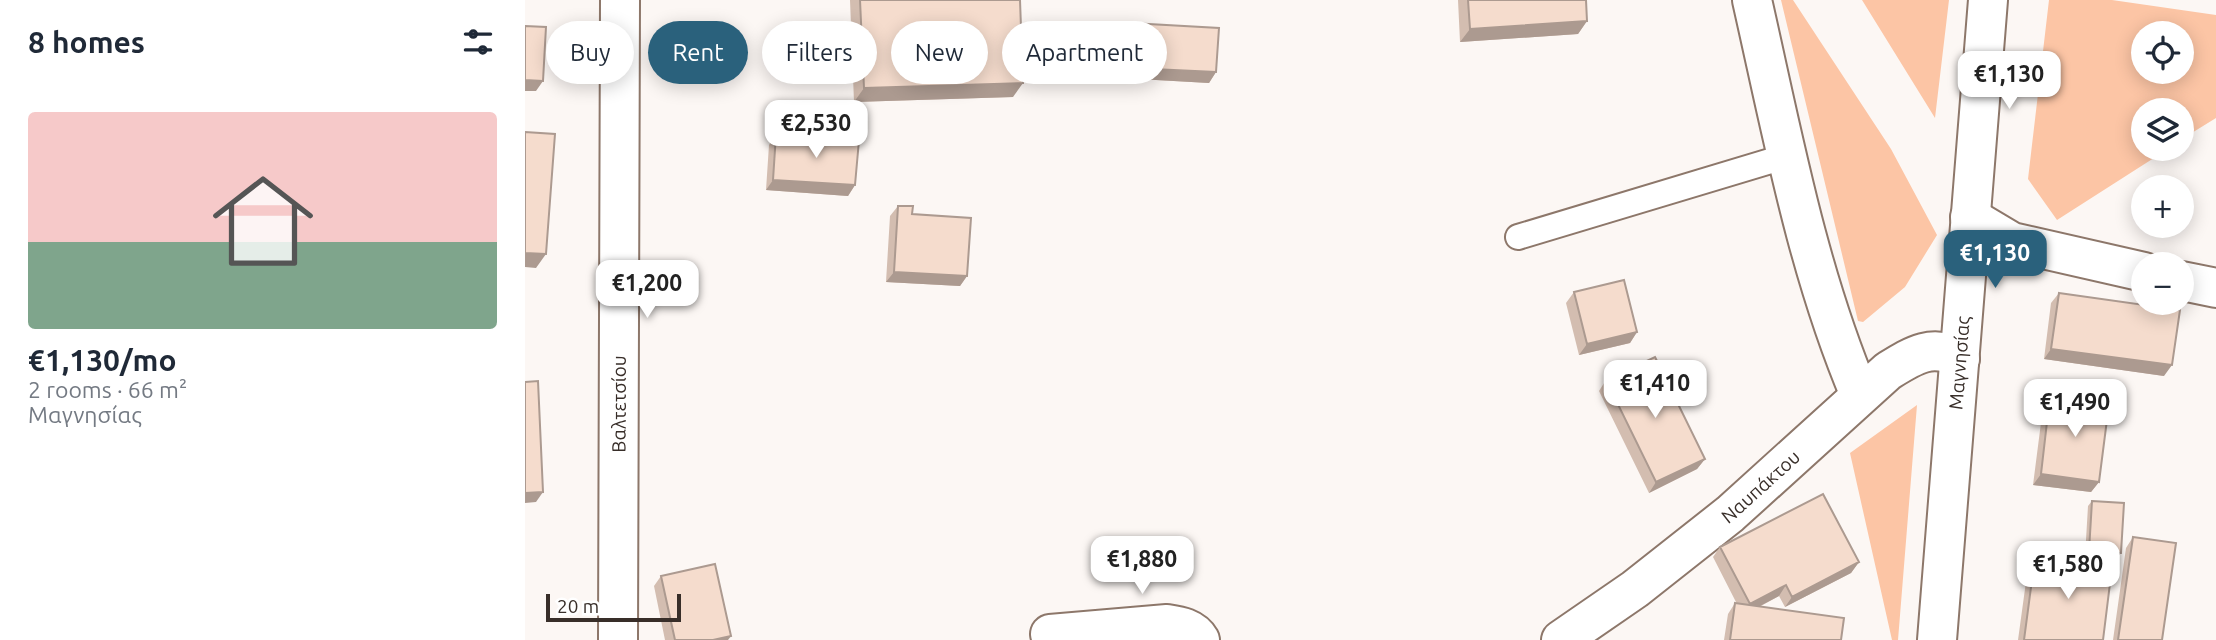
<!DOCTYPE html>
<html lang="en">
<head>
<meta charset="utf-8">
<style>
  :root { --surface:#fff; --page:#f2f2f3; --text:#1f2937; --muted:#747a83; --accent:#2a617c }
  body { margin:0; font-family:Ubuntu,sans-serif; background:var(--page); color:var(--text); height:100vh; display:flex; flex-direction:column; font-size:26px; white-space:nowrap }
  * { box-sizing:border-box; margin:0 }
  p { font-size:23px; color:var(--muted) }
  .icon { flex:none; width:38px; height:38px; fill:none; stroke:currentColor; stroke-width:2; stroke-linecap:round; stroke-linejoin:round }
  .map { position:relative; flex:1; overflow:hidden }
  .panel { display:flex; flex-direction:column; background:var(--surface); width:525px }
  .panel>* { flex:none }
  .top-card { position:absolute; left:21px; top:21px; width:665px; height:63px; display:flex; gap:14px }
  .tools { position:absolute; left:1606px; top:21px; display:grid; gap:14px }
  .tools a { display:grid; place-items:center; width:63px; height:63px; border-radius:50%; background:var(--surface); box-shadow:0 4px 18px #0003; font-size:35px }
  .scale { position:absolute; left:21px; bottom:18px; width:135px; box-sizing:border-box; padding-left:7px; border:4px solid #382e29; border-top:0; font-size:19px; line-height:24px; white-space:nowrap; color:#382e29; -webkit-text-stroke:5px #fff; paint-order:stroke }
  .price { position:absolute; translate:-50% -60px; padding:0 16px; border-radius:14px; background:#fff; color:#222; font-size:23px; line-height:46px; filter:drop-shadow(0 2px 4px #0008) }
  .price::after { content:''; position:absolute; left:50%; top:42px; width:21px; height:16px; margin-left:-10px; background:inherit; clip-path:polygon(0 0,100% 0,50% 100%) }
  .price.selected { background:var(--accent); color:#fff }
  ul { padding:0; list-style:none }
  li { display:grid; align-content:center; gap:14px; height:371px; padding:0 28px }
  li span { display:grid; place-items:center; height:217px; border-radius:7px; color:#555 }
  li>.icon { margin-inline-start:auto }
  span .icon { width:126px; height:126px; fill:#fffc; stroke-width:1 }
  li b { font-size:30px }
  h2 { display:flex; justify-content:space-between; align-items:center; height:84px; padding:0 28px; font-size:30px }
  .chip { padding:0 24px; border-radius:32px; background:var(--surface); box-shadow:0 4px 18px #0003; font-size:24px; line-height:63px }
  .chip.selected { background:var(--accent); color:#fff }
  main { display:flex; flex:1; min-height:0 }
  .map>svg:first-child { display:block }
  .green { fill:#fcc5a5; fill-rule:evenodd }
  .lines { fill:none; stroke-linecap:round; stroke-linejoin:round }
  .lane-casing { stroke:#8d776a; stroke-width:28 }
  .street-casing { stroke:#8d776a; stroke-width:42 }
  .secondary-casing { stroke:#8d776a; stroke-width:42 }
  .lane { stroke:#fff; stroke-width:24 }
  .street { stroke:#fff; stroke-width:38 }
  .secondary { stroke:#fff; stroke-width:38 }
  .wall { fill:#d3bdb0 }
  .shaded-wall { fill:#ac9a90 }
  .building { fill:#f5dccd; stroke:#ac9a90; stroke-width:2 }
  .labels { text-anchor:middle; stroke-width:5; stroke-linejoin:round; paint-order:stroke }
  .street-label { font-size:19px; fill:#382e29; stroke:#fff }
</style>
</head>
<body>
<main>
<section class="panel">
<h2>8 homes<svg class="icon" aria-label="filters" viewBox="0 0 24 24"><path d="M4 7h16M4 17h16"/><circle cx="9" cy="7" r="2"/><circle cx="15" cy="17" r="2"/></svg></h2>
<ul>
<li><span style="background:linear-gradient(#f6c9c9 60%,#7fa58c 0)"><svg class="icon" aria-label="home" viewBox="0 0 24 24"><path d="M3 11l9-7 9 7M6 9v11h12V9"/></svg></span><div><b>€1,130/mo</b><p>2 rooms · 66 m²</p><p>Μαγνησίας</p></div></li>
</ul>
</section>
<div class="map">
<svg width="1691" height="640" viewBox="0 0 1691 640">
  <rect width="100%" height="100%" fill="#fcf7f4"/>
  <!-- green -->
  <path class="green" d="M1256,0H1268L1366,149L1412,235L1380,287L1338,322L1333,321Z
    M1337,0H1424L1410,118Z
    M1524,0H1587L1691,15V118L1657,139V110H1619V149H1643L1532,220L1503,179ZM1657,33V72H1619V33Z
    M1392,405L1373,640H1367L1325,453Z"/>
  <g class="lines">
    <!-- lane casing -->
    <g class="lane-casing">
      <path id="lane" d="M993,237L1262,156"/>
    </g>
    <!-- street casing -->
    <g class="street-casing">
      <g id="street">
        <path d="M1227,0C1257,132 1282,270 1335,395"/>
        <path d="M1445,217L1487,242L1619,272"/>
        <path d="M1657,281L1691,288"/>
        <path d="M525,634L642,624C655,626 668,628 675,640"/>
        <path id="s1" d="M1036,640L1110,589L1205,514L1363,371C1387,356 1408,342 1435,359"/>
        <path id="s2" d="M1412,640L1463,0"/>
      </g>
    </g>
    <!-- secondary casing -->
    <g class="secondary-casing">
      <g id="secondary">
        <path id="s3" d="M93,640L95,0"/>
      </g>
    </g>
    <!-- lane -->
    <use href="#lane" class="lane"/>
    <!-- street -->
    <use href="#street" class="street"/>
    <!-- secondary -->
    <use href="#secondary" class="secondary"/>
  </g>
  <!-- wall -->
  <path class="wall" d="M325,0H442L495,8L488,97L329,102Z
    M933,0H1061L1062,21L1053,34L935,42Z
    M588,22L691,72L684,83L578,77L580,32Z
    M251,134L330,185L323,196L241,190L244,145Z
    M373,206L387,214L442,276L435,286L361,282L365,216Z
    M1049,292L1112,332L1105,343L1054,355L1041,303Z
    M1534,293L1639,376L1519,359L1526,303Z
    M1081,380L1180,459L1172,469L1124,493L1074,391Z
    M1525,396L1574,482L1566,492L1508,485L1518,407Z
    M1567,501L1596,553L1591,558L1560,557L1563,506Z
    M1608,537L1637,640H1588L1601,548Z
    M1195,547L1334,562L1326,573L1260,607L1254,596L1234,607L1316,640H1199L1203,614L1210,603L1212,604L1188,557Z
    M1510,557L1578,640H1493L1503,567Z
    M136,576L203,640H140L129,586Z"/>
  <!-- shaded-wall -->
  <path class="shaded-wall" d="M1062,21L1053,34L935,42L945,29Z
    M585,67L691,72L684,83L578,77Z
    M0,80L18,81L11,91H0Z
    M498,83L488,97L329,102L339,88Z
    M248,180L330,185L323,196L241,190Z
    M0,253L21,254L11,268L0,267Z
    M369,272L442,276L435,286L361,282Z
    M1112,332L1105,343L1054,355L1062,344Z
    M1526,349L1647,365L1639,376L1519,359Z
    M1180,459L1172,469L1124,493L1131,482Z
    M1516,474L1574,482L1566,492L1508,485Z
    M18,492L11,502L0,503V493Z
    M1564,551L1596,553L1591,558L1560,557Z
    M1334,562L1326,573L1260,607L1267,597Z
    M1261,585L1254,596L1218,615L1225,604Z
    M206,636L203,640H188Z"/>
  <!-- building -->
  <path class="building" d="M335,0H495L498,83L339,88Z
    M943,0H1061L1062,21L945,29Z
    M588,22L694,28L691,72L585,67Z
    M0,26L21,27L18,81L0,80Z
    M0,132L30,134L21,254L0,253Z
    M251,134L334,140L330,185L248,180Z
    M373,206H388L387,214L446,218L442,276L369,272Z
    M1099,280L1112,332L1062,344L1049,292Z
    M1534,293L1655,310L1647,365L1526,349Z
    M1130,357L1180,459L1131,482L1081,380Z
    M13,381L18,492L0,493V382Z
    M1525,396L1584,404L1574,482L1516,474Z
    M1298,494L1334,562L1267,597L1261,585L1225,604L1195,547Z
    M1567,501L1599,503L1596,553L1564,551Z
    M1608,537L1651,543L1637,640H1593Z
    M1510,557L1587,567L1578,640H1499Z
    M190,564L206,636L188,640H150L136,576Z
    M1210,603L1319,618L1316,640H1205Z"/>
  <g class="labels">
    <!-- street labels -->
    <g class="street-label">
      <text dy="7" stroke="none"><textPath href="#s2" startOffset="278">Μαγνησίας</textPath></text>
      <text dy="7" stroke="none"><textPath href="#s3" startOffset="236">Βαλτετσίου</textPath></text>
      <text dy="7" stroke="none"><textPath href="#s1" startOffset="252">Ναυπάκτου</textPath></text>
    </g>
  </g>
</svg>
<div class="tools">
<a><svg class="icon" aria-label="locate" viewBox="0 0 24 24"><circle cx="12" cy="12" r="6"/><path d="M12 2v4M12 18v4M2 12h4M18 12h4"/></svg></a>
<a><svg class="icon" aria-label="layers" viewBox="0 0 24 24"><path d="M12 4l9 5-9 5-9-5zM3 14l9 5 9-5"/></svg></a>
<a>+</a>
<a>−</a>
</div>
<div class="scale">20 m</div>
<b class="price" style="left:1484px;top:111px">€1,130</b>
<b class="price" style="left:291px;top:160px">€2,530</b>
<b class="price selected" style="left:1470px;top:290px">€1,130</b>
<b class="price" style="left:122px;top:320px">€1,200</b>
<b class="price" style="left:1130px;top:420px">€1,410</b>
<b class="price" style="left:1550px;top:439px">€1,490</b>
<b class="price" style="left:617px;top:596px">€1,880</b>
<b class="price" style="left:1543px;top:601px">€1,580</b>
<div class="top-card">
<a class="chip">Buy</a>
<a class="chip selected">Rent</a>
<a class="chip">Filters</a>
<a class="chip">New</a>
<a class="chip">Apartment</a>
</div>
</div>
</main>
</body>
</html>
